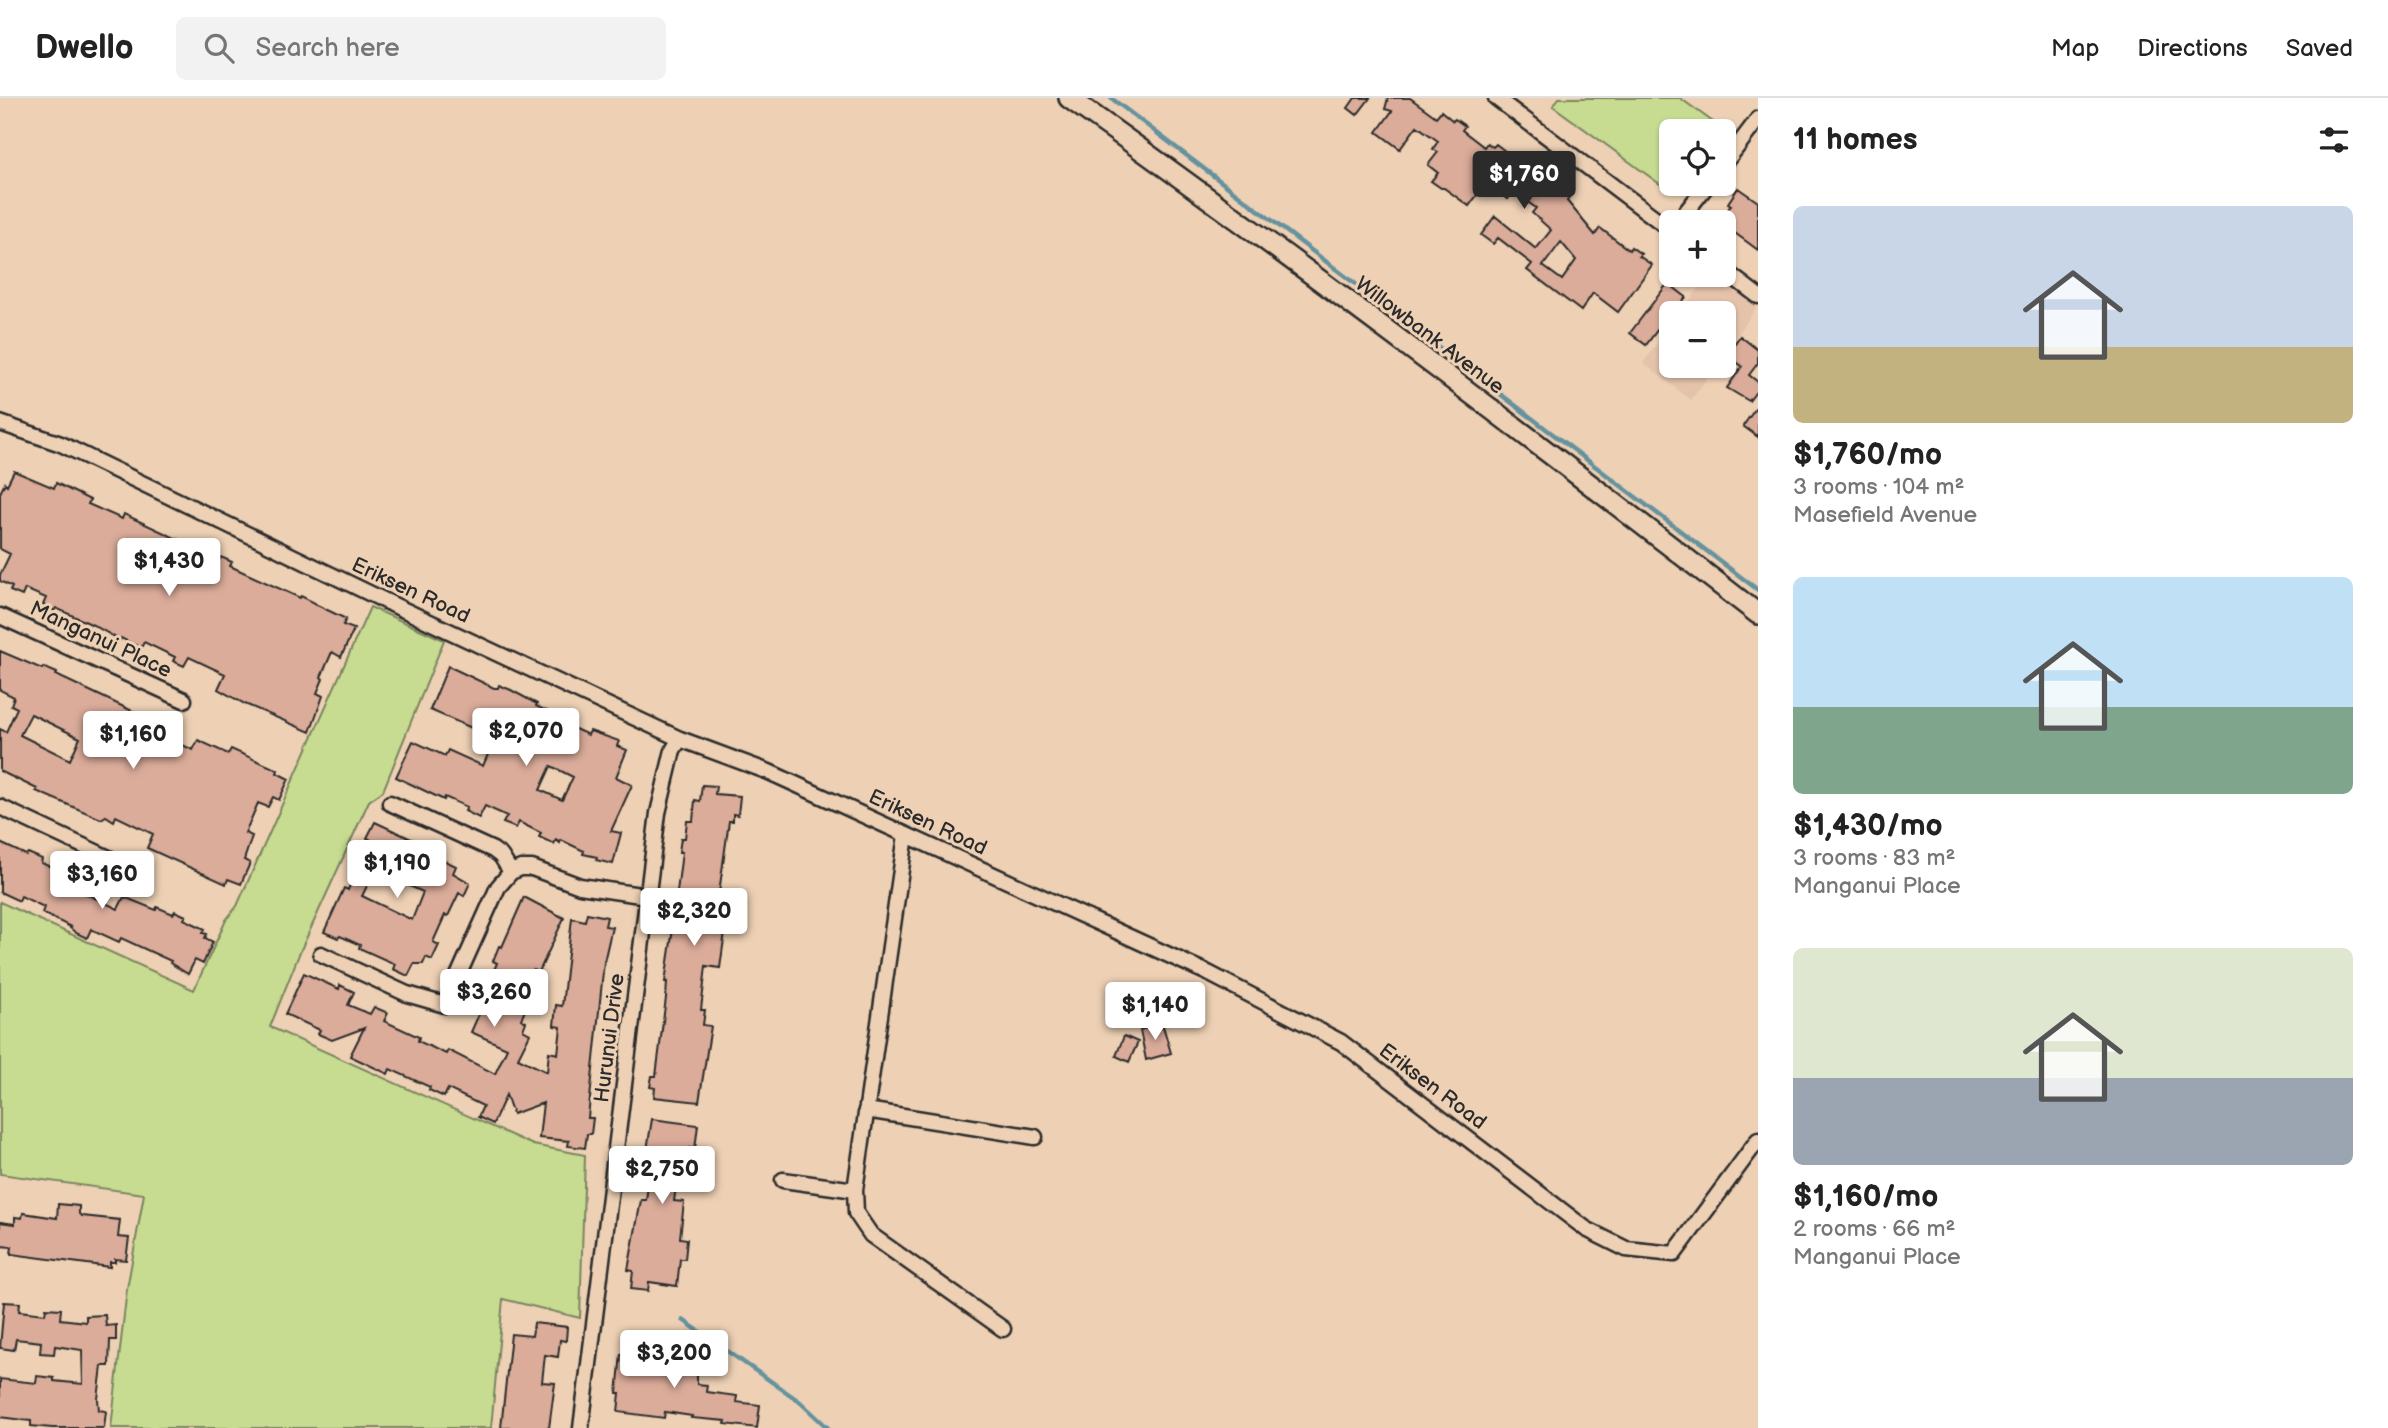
<!DOCTYPE html>
<html lang="en">
<head>
<meta charset="utf-8">
<style>
  :root { --surface:#fff; --page:#f2f2f2; --text:#222; --muted:#767676; --line:#e0e0e0; --accent:#2b2b2b }
  body { margin:0; font-family:"Balsamiq Sans",sans-serif; background:var(--page); color:var(--text); height:100vh; display:flex; flex-direction:column; font-size:26px; white-space:nowrap }
  * { box-sizing:border-box; margin:0 }
  p { font-size:23px; color:var(--muted) }
  .icon { flex:none; width:38px; height:38px; fill:none; stroke:currentColor; stroke-width:2; stroke-linecap:round; stroke-linejoin:round }
  .map { position:relative; flex:1; overflow:hidden }
  .sheet { display:flex; flex-direction:column; background:var(--surface); width:630px }
  .sheet>* { flex:none }
  .tools { position:absolute; left:1659px; top:21px; display:grid; gap:14px }
  .tools a { display:grid; place-items:center; width:77px; height:77px; border-radius:10px; background:var(--surface); box-shadow:0 2px 5px #0004; font-size:35px }
  .price { position:absolute; translate:-50% -60px; padding:0 16px; border-radius:7px; background:#fff; color:#222; font-size:23px; line-height:46px; filter:drop-shadow(0 2px 4px #0008) }
  .price::after { content:''; position:absolute; left:50%; top:42px; width:21px; height:16px; margin-left:-10px; background:inherit; clip-path:polygon(0 0,100% 0,50% 100%) }
  .price.on { background:var(--accent); color:#fff }
  ul { padding:0; list-style:none }
  li { display:grid; align-content:center; gap:14px; height:371px; padding:0 35px }
  li span { display:grid; place-items:center; height:217px; border-radius:10px; color:#555 }
  li>.icon { margin-inline-start:auto }
  span .icon { width:126px; height:126px; fill:#fffc; stroke-width:1 }
  li b { font-size:30px }
  h2 { display:flex; justify-content:space-between; align-items:center; height:84px; padding:0 35px; font-size:30px }
  header { display:flex; align-items:center; gap:42px; box-sizing:border-box; height:98px; padding:0 35px; background:var(--surface); border-bottom:2px solid var(--line) }
  header strong { font-size:33px }
  nav { display:flex; gap:38px; margin-inline-start:auto; font-size:24px }
  .search { width:490px; height:63px; background:var(--page); display:flex; align-items:center; gap:18px; box-sizing:border-box; padding:0 24px; border-radius:10px; color:var(--muted); font-size:26px }
  main { display:flex; flex:1; min-height:0 }
  .map>svg:first-child { display:block }
  .built { fill:#e4c3aa }
  .green { fill:#c7dc91; stroke:#79845e; stroke-width:2 }
  .lines { fill:none; stroke-linecap:round; stroke-linejoin:round }
  .stream { stroke:#65929e; stroke-width:4.5 }
  .building { fill:#dbac9a; stroke:#2b2b2b; stroke-width:2; fill-rule:evenodd }
  .minor-casing { stroke:#2b2b2b; stroke-width:19 }
  .secondary-casing { stroke:#2b2b2b; stroke-width:24 }
  .minor { stroke:#eed1b5; stroke-width:14 }
  .secondary { stroke:#eed1b5; stroke-width:19 }
  .labels { text-anchor:middle; stroke-width:6; stroke-linejoin:round; paint-order:stroke }
  .street-label { font-size:21px; fill:#2b2b2b; stroke:#eed1b5 }
</style>
</head>
<body>
<header>
<strong>Dwello</strong>
<div class="search"><svg class="icon" aria-label="search" viewBox="0 0 24 24"><circle cx="10" cy="10" r="6"/><path d="M15 15l6 6"/></svg>Search here</div>
<nav><a>Map</a><a>Directions</a><a>Saved</a></nav>
</header>
<main>
<div class="map">
<svg width="1758" height="1330" viewBox="0 0 1758 1330">
  <rect width="100%" height="100%" fill="#eed1b5"/>
  <filter id="ink" filterUnits="userSpaceOnUse"><feTurbulence type="fractalNoise" baseFrequency=".0143" numOctaves="2"/><feDisplacementMap in="SourceGraphic" scale="14" xChannelSelector="R" yChannelSelector="G"/><feConvolveMatrix kernelMatrix="1 2 1 2 8 2 1 2 1" color-interpolation-filters="sRGB"/></filter>
  <g filter="url(#ink)">
    <!-- built -->
    <path class="built" d="M1709,177H1718L1758,207L1724,257V215H1680Z
      M1671,227V268H1716L1691,302L1643,265Z"/>
    <!-- green -->
    <path class="green" d="M1559,0H1680L1728,35L1724,40V33H1671V86H1688L1684,91L1668,92L1553,8Z
      M370,509L444,542L383,693L369,703L300,854L270,929L533,1047L585,1057L580,1220L503,1201L491,1330H111L127,1191L144,1096L0,1076V804L194,892L226,822L237,808Z"/>
    <g class="lines">
      <!-- stream -->
      <path class="stream" d="M1111,0L1758,492
        M683,1222L799,1303L828,1330"/>
    </g>
    <!-- building -->
    <path class="building" d="M1355,0H1370L1357,17L1348,10Z
      M1388,0H1410L1436,19L1441,13L1453,23L1455,21L1465,28L1462,32L1484,49L1487,45L1493,49L1496,46L1527,70L1525,74L1549,93L1553,88L1569,99L1567,103L1595,137L1600,130L1629,152L1631,149L1641,156L1639,158L1652,167L1618,214L1593,195L1581,213L1527,172L1532,166L1498,140L1493,146L1481,137L1495,118L1536,151L1551,132L1532,115L1536,110L1513,94L1508,101L1486,85L1469,108L1444,90H1441L1431,83L1438,75L1428,67L1438,54L1433,51L1438,43L1417,28L1400,51L1377,34L1392,13L1385,11ZM1561,144L1576,162L1562,182L1543,168Z
      M1738,90L1758,104V152L1724,127V124H1719L1731,107L1728,105Z
      M1668,185L1686,199L1674,215H1670L1646,247L1630,235Z
      M1740,238L1758,252V265L1749,277L1758,284V291L1749,303L1727,290L1742,268L1726,257Z
      M1758,307V339L1743,328Z
      M14,373L54,390L56,385L90,402L88,406L122,421L124,416L205,454L220,461L221,459L232,464L230,468L300,500L301,498L315,505V506L346,521L343,527L354,531L341,559L332,554L321,579L323,581L317,595L323,598L310,634L245,606L218,591L225,576L189,559L184,568L173,563L175,559L144,544L141,550L121,540L120,542L93,527L56,510L54,513L43,507L46,500L25,491L22,498L10,493L12,489L0,483V477L10,456L0,451V395L5,385L7,387Z
      M0,553L42,571L43,569L57,575L56,577L143,618L141,622L154,628L152,633L193,652L198,642L228,656L231,651L278,672L277,675L289,681L279,702L273,699L268,709L258,705L245,735L252,738L244,762L250,765L241,786L228,781L226,786L147,750L153,736L116,718L114,723L106,718L101,721L36,693L37,691L0,673V631L6,634L17,610L11,607L14,599L0,592ZM31,616L80,640L70,662L20,637Z
      M448,568L494,590H498L499,587L511,592L537,606L536,608L568,623L566,627L588,637L590,633L619,643L617,648L627,652L616,679L632,687L611,733L621,735L613,766L596,762L597,759L583,756L584,753L561,742L560,745L556,742L554,746L539,739L541,735L519,724L516,730L503,725L507,718L485,708L479,720L465,713L467,709L445,699L444,702L396,679L413,643L445,658L448,652L483,668L495,640L430,612ZM551,668L573,679L562,702L540,692Z
      M702,687L716,688L715,696L740,698L738,717L733,716V723H729L718,802L716,817L727,819L720,870L706,868L701,912H705L703,927L711,928L699,1004L654,999L655,990L650,989L652,978H656L666,900L667,884H665L676,810H675L682,754H679L681,740H685L687,723H693L695,702L700,703Z
      M375,724L424,747L422,750L427,752L426,754L456,768L453,775L470,785L464,798L459,795L448,818L445,817L433,844L439,847L432,862L426,859L423,866H414L408,878L393,871L395,866L359,850L360,847L340,838L338,840L324,834L344,790L348,792L371,742L367,740ZM373,776L381,779L383,776L423,794L412,822L362,798Z
      M0,745L26,757L28,755L42,761L41,765L81,781L78,788L82,790L80,793L118,811L124,799L156,812L157,809L173,816L175,813L186,818L184,821L205,831L203,835L207,836L205,840L213,844L203,866L195,862L188,876L170,865L171,863L121,840L119,844L91,831L87,840L76,835L70,830L71,829L42,815L44,809L21,798L19,803L0,794Z
      M524,799L564,820L539,874L533,872L523,893L532,898L521,921L526,924L523,932L530,936L518,960L547,974L549,954L558,956L561,929L554,928L556,907L562,908L572,820L585,823L587,815L607,819L605,828L612,829L604,864L588,1020H593L591,1036H587L585,1050L568,1048L569,1043L539,1040L543,1005L513,1016L506,997L493,1026L478,1019L483,1008L448,991L444,999L429,992L430,989L390,971L388,976L350,958L364,930L332,942L318,936L320,932L285,916L304,875L339,891L340,887L354,894L348,907L370,916L374,909L388,915L384,923L419,939L418,943L446,956L448,952L495,976L507,950L471,934L486,900L483,899L497,865L493,863L499,848L502,849Z
      M1159,926L1160,929L1163,928L1171,955L1146,962L1140,932Z
      M1124,938L1138,944L1129,964L1116,958Z
      M652,1021L698,1027L695,1051L690,1050L687,1076L678,1074L674,1103L684,1104L680,1140L687,1141L685,1161H680L677,1188L649,1184L648,1193L631,1191L633,1173L628,1172L641,1102H646L649,1080L639,1079L641,1064H645Z
      M58,1106L79,1108V1116L82,1118L120,1122L118,1139L129,1140L126,1162L115,1161V1164H110V1169L11,1156L12,1149L0,1148V1124L15,1126V1119L22,1120L23,1115L57,1120Z
      M4,1204L20,1205L19,1213L45,1216L46,1210L61,1211L60,1221L86,1224V1218L105,1217L106,1228L116,1227V1242H110L109,1268H102L98,1301L99,1312L106,1313L104,1330H52L31,1328V1323L0,1319V1281L36,1285L37,1278L54,1280V1283L83,1286L82,1252L55,1248L54,1256L40,1255L41,1244L16,1241L14,1252L0,1250Z
      M534,1225L567,1229L566,1243L560,1242L558,1259L545,1257L542,1284L555,1285L549,1330H501L511,1236L532,1238Z
      M631,1243L670,1248L668,1262H671L670,1269L697,1273V1286L707,1287L706,1294L737,1298L736,1304L760,1307L757,1330L725,1326L726,1323L691,1320L692,1318L665,1314L664,1320L618,1314L620,1295H617L621,1256L629,1257Z"/>
    <g class="lines">
      <!-- minor casing -->
      <g class="minor-casing">
        <path id="minor" d="M1496,0L1671,132
          M1724,66L1758,21
          M1678,124L1708,86
          M1724,172L1758,198
          M0,325L61,346L402,511L680,641L769,674L1208,875L1341,944L1586,1131L1626,1151L1674,1156L1758,1042
          M0,518L184,602
          M390,705L493,752L501,758L511,774
          M0,709L111,761
          M906,737L855,1092L856,1115L871,1137L1003,1231
          M321,856L407,896L445,907L498,789L511,774L521,770H532L580,788L647,798
          M866,1012L1035,1039
          M783,1082L855,1092
          M581,1330L658,715L673,652L680,641"/>
      </g>
      <!-- secondary casing -->
      <g class="secondary-casing">
        <path id="secondary" d="M1069,0C1303,166 1531,340 1758,516"/>
      </g>
      <!-- minor -->
      <use href="#minor" class="minor"/>
      <!-- secondary -->
      <use href="#secondary" class="secondary"/>
    </g>
  </g>
  <g class="labels">
    <!-- street labels -->
    <g class="street-label">
      <text transform="translate(1430 237) rotate(37)" y="7">Willowbank Avenue</text>
      <text transform="translate(411 492) rotate(25)" y="7">Eriksen Road</text>
      <text transform="translate(101 541) rotate(25)" y="7">Manganui Place</text>
      <text transform="translate(928 724) rotate(25)" y="7">Eriksen Road</text>
      <text transform="translate(609 940) rotate(-83)" y="7">Hurunui Drive</text>
      <text transform="translate(1433 988) rotate(37)" y="7">Eriksen Road</text>
    </g>
  </g>
</svg>
<div class="tools">
<a><svg class="icon" aria-label="locate" viewBox="0 0 24 24"><circle cx="12" cy="12" r="6"/><path d="M12 2v4M12 18v4M2 12h4M18 12h4"/></svg></a>
<a>+</a>
<a>−</a>
</div>
<b class="price on" style="left:1524px;top:113px">$1,760</b>
<b class="price" style="left:169px;top:500px">$1,430</b>
<b class="price" style="left:526px;top:670px">$2,070</b>
<b class="price" style="left:133px;top:673px">$1,160</b>
<b class="price" style="left:397px;top:802px">$1,190</b>
<b class="price" style="left:102px;top:813px">$3,160</b>
<b class="price" style="left:694px;top:850px">$2,320</b>
<b class="price" style="left:494px;top:931px">$3,260</b>
<b class="price" style="left:1155px;top:944px">$1,140</b>
<b class="price" style="left:662px;top:1108px">$2,750</b>
<b class="price" style="left:674px;top:1292px">$3,200</b>
</div>
<section class="sheet">
<h2>11 homes<svg class="icon" aria-label="filters" viewBox="0 0 24 24"><path d="M4 7h16M4 17h16"/><circle cx="9" cy="7" r="2"/><circle cx="15" cy="17" r="2"/></svg></h2>
<ul>
<li><span style="background:linear-gradient(#c9d6e8 65%,#c2b280 0)"><svg class="icon" aria-label="home" viewBox="0 0 24 24"><path d="M3 11l9-7 9 7M6 9v11h12V9"/></svg></span><div><b>$1,760/mo</b><p>3 rooms · 104 m²</p><p>Masefield Avenue</p></div></li>
<li><span style="background:linear-gradient(#bfe0f5 60%,#7fa58c 0)"><svg class="icon" aria-label="home" viewBox="0 0 24 24"><path d="M3 11l9-7 9 7M6 9v11h12V9"/></svg></span><div><b>$1,430/mo</b><p>3 rooms · 83 m²</p><p>Manganui Place</p></div></li>
<li><span style="background:linear-gradient(#dfe7d0 60%,#9aa5b1 0)"><svg class="icon" aria-label="home" viewBox="0 0 24 24"><path d="M3 11l9-7 9 7M6 9v11h12V9"/></svg></span><div><b>$1,160/mo</b><p>2 rooms · 66 m²</p><p>Manganui Place</p></div></li>
</ul>
</section>
</main>
</body>
</html>
